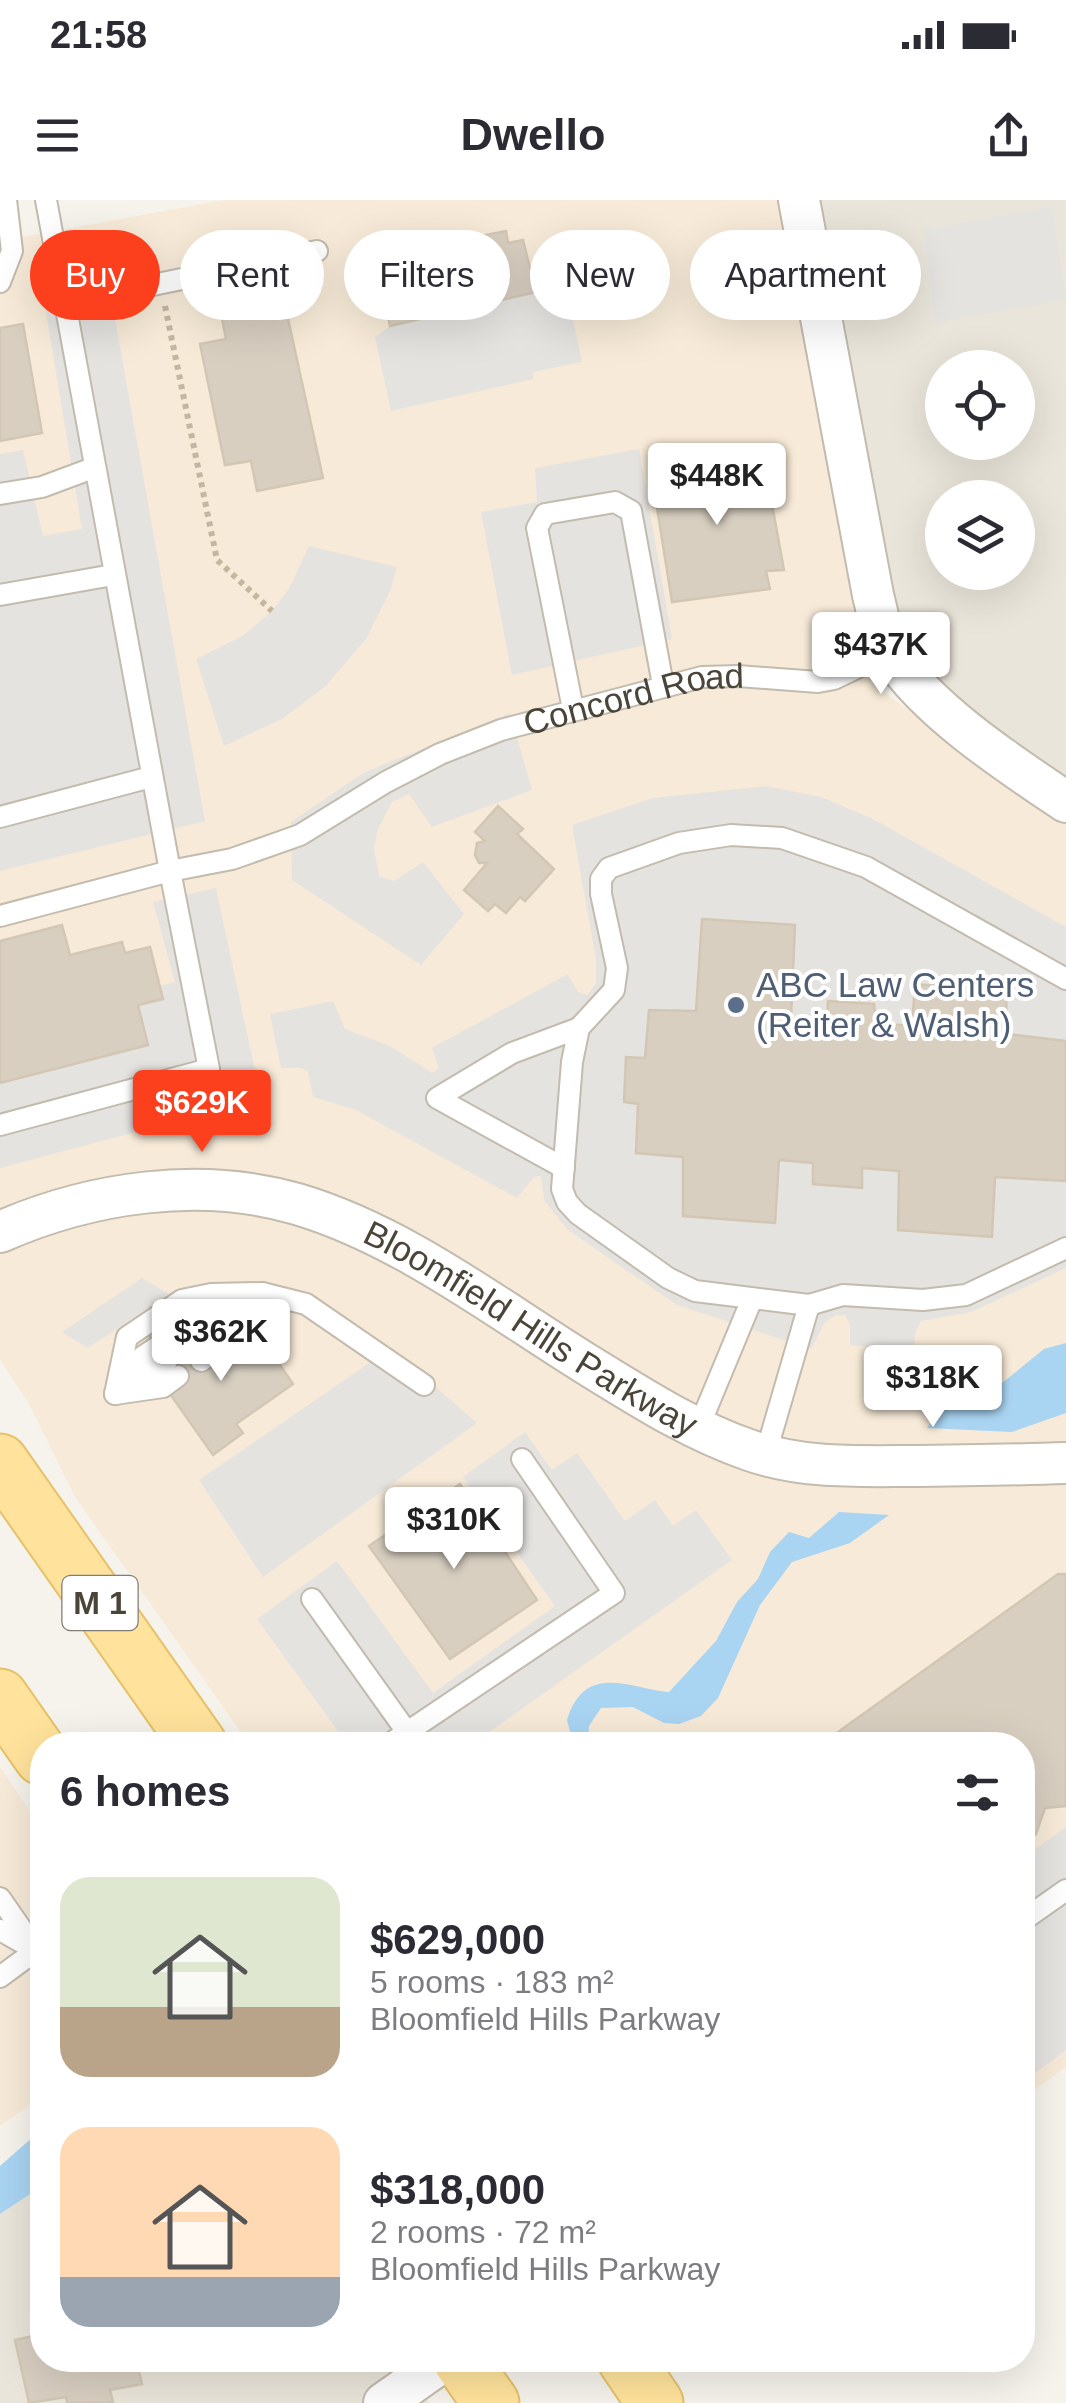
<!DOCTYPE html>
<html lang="en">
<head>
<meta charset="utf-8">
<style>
  :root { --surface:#fff; --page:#f2f2f3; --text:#2b2b33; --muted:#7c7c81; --accent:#fc3f1d }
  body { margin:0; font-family:Arial,sans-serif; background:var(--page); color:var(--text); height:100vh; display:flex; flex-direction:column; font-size:38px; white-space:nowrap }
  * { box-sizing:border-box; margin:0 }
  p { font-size:32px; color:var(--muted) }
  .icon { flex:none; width:55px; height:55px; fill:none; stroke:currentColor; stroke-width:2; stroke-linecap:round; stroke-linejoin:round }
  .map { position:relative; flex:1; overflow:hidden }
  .side { position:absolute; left:30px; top:1532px; width:1005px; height:640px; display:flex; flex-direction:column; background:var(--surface); border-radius:40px; box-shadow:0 10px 40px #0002 }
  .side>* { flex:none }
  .banner { position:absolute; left:30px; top:30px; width:1008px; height:90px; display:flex; gap:20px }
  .buttons { position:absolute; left:925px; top:150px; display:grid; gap:20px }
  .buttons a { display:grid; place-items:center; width:110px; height:110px; border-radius:50%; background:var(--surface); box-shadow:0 10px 40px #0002; font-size:50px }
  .price { position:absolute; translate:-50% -85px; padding:0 22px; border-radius:10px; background:#fff; color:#222; font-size:32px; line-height:65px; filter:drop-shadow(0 2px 5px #0008) }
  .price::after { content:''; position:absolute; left:50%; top:60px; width:30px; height:22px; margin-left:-15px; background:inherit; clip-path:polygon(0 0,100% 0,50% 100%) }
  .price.selected { background:var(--accent); color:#fff }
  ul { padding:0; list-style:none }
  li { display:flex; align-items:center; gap:30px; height:250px; padding:0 30px }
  li span { display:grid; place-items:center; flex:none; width:280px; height:200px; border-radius:30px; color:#555 }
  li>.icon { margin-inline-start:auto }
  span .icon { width:120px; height:120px; fill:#fffc; stroke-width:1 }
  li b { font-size:42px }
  h2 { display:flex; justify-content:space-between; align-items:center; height:120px; padding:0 30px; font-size:42px }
  .chip { padding:0 35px; border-radius:45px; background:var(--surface); box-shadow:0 10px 40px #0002; font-size:35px; line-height:90px }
  .chip.selected { background:var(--accent); color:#fff }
  .status { display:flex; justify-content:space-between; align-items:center; height:70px; padding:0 50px; background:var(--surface); direction:ltr }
  .status svg { height:28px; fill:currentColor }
  header { display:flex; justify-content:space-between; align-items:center; height:130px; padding:0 30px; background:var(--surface); font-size:45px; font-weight:700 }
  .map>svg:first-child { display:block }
  .residential { fill:#eae5da; fill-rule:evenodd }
  .commercial { fill:#f7ead8 }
  .parking { fill:#e5e3e0 }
  .water { fill:#a9d4f2 }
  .building { fill:#d8cfc1; stroke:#d3c7b4; stroke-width:2.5 }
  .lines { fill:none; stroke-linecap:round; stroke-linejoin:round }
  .service-casing { stroke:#c2bbae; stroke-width:24 }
  .minor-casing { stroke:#c2bbae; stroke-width:44 }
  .primary-casing { stroke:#e6c16a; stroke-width:59 }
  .path { stroke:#c4b79f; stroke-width:6; stroke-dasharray:5 5; stroke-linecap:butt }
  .service { stroke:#fff; stroke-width:20 }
  .minor { stroke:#fff; stroke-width:40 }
  .primary { stroke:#ffe39c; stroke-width:55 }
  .service-dot { fill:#5c6f8a; stroke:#fff; stroke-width:4 }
  .labels { text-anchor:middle; stroke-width:8; stroke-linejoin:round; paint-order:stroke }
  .shield { fill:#fff; stroke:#817c74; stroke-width:2.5 }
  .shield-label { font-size:32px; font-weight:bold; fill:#4b4439 }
  .street-label { font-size:35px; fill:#4b4439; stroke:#fff }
  .service-label { font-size:35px; fill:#4e5e75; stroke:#fff; text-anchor:start }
</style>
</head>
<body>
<div class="status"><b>21:58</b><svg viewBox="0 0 49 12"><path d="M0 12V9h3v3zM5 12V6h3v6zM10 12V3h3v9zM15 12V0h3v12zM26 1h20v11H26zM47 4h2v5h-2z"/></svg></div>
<header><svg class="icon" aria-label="menu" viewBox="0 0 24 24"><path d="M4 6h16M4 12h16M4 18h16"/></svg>Dwello<svg class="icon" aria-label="share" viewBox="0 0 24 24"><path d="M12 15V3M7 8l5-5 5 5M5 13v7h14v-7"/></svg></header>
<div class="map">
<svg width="1066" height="2203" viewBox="0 0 1066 2203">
  <rect width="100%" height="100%" fill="#f6f3ec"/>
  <!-- residential -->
  <path class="residential" d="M818,0H1066V585L964,511L936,482L909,435L892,392ZM942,168H1018V242H942ZM942,298H1018V372H942Z
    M42,1957V2160H400L429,2203H0V1984Z"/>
  <!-- commercial -->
  <path class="commercial" d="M224,0H780L865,455L882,491L1066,624V1867L1023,1899L1022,1545H250L75,1297L29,1204L0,1160V41Z
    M0,1567L42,1629V1896L0,1926Z"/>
  <!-- parking -->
  <path class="parking" d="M1052,7L1066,99L935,123L924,30Z
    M103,52L205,621L0,671V254L23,250L43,336L82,329L38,64Z
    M566,85L582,162L533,172V179L391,211L375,137L390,126Z
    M639,249L672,439L512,475L481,312L537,302L535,268Z
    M309,346L397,367L390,391L366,439L325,487L282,519L224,546L196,459L244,435L272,411L289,389Z
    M510,513L532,590L432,627L409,594L392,602L377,631L374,649L379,676L394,681L423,662L464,714L421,765L292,680L291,622L363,573Z
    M766,586L821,597L873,619L1066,727V841L1007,834L1005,791L915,784L912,826L876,823L874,804L829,801L827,821L791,818L795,725L702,719L696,811L649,810L645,858L626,857L624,901L638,904L637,952L683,957L775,1023L779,960L813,963V984L862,968L899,971L898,1030L995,977L1066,981V1068L971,1112L921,1121L915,1134L914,1151L850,1145V1125L845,1115H836L825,1122L811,1149L677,1105L568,1030L544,1000L541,976L534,977L517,998L356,910L313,897L308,871L300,868H281L270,814L333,801L345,829L390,846L432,873L439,868L432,848L568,774L578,792L587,795L596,784V759L572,625L653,598Z
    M216,688L261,899L0,968V883L148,845L138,805L163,799L160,786L175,782L153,702Z
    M142,1078L169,1094L88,1148L62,1132Z
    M391,1148L477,1223L263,1377L199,1280Z
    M525,1232L552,1270L577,1253L625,1321L655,1300L673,1326L696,1310L732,1360L471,1545H348L257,1419L337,1361L433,1493L555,1406L463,1277Z
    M1066,1627V1850L1023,1882L1022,1659Z"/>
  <!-- water -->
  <path class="water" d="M1066,1143V1213L1012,1232L927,1228L952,1191L972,1184L983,1190L996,1188L1044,1149Z
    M839,1312L889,1315L850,1343L792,1362L760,1405L718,1498L701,1516L679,1524L664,1523L633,1507L601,1508L589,1526L588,1545H570L572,1539L567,1520C585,1461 631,1489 669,1492L716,1441L737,1402L758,1379L770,1352L789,1332L809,1338Z
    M42,1929V1986L0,2014V1966Z"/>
  <!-- building -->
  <path class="building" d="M506,31L508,43L523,40L536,92L390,126L375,57Z
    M279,78L323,278L257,291L251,261L225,265L200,144L226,139L216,88Z
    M23,124L42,233L0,241V128Z
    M751,252L753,277H767L784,370L766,371L770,389L672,402L652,276L674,274V264Z
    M498,606L523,629L517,634L554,669L525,701L520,697L506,713L495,704L488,711L464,690L487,663H479L475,655L477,643L485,641L475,632Z
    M702,719L795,725L791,818L827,821L828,801L874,804L876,823L912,826L915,784L1006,791L1007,834L1066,841V981L995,977L992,1037L898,1030L899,971L862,968V988L813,984V963L779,960L775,1023L683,1016V957L636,953L638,904L624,902L626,857L645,858L649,810L696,811Z
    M62,725L70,755L122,742L125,753L150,747L163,799L138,805L148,845L0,883V741Z
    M172,1120L204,1165L256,1130L293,1184L236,1224L243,1233L213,1255L168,1191L181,1181L149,1136Z
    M460,1284L537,1400L450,1459L369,1346Z
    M1058,1374H1066V1606L1045,1608L1036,1634L1022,1644V1545H820Z
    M42,2134V2160H136L142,2184L110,2190L113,2202L108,2203H67L66,2197L29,2203L15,2140Z"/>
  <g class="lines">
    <!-- service casing -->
    <g class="service-casing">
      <g id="service">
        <path id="s1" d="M46,0L170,671L232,659L300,635L386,582L440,554L501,530L702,477L738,476L818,482L834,479L890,452"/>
        <path d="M0,82L12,51L6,0"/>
        <path d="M119,92L317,51"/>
        <path d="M0,294L42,287L93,268"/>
        <path d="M0,395L113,375"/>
        <path d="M573,509L537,328L545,314L615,302L631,311L663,485"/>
        <path d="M0,617L151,577"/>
        <path d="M0,716L170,671L209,869L0,925"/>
        <path d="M1066,779L866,667L782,638L731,635L679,643L609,668L601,679V694L617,768L614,790L579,828L572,862L562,989L567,1002L578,1014L668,1078L695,1091L809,1105L843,1095L923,1100L966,1095L1066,1048"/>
        <path d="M564,968L437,898L512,853L579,828"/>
        <path d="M180,1131L197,1120L237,1103"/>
        <path d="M190,1145L262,1093L306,1104L424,1185"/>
        <path d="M201,1161L218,1149L245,1115"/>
        <path d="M122,1185L142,1157L157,1147"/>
        <path d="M125,1188L167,1161"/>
        <path d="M115,1194L127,1137L182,1100L211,1094L262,1093"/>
        <path d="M115,1194L163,1187L178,1176"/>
        <path d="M698,1229L752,1099"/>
        <path d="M765,1256L809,1105"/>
        <path d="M312,1399L407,1532"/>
        <path d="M388,1545L614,1393L522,1259"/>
        <path d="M0,1698L36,1750"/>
        <path d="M1022,1721L1066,1690"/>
        <path d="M0,1730L30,1747"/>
        <path d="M0,1777L42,1746"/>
      </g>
    </g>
    <!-- minor casing -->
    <g class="minor-casing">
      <g id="minor">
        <path d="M799,0L873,395C878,415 882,438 892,455C928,511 1011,565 1066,602"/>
        <path id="s2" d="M0,1032C91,992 200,976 297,1004C402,1035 496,1108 588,1165C640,1197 691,1230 749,1250C802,1269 858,1266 914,1266C965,1265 1015,1265 1066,1263"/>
        <path d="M384,2203L445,2160"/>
      </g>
    </g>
    <!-- primary casing -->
    <g class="primary-casing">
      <path id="primary" d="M0,1262L199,1545
        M0,1497L42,1557
        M461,2160L491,2203
        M626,2160L655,2203"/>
    </g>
    <!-- path -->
    <path class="path" d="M165,106L217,360L272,411"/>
    <!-- service -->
    <use href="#service" class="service"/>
    <!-- minor -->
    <use href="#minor" class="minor"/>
    <!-- primary -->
    <use href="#primary" class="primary"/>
  </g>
  <!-- markers -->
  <circle class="service-dot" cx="736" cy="805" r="10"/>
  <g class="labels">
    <!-- shield labels -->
    <rect class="shield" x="62.5" y="1376" width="75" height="54" rx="8"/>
    <g class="shield-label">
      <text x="100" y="1414">M 1</text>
    </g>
    <!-- street labels -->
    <g class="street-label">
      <text dy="12" stroke="none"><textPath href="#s1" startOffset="1182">Concord Road</textPath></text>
      <text dy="12" stroke="none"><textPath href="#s2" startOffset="570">Bloomfield Hills Parkway</textPath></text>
    </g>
    <!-- service labels -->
    <g class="service-label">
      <text x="756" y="797">ABC Law Centers<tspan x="756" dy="40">(Reiter &amp; Walsh)</tspan></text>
    </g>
  </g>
</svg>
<div class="buttons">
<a><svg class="icon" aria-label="locate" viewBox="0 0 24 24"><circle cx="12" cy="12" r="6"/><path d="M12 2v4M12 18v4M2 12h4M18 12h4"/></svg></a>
<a><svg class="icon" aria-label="layers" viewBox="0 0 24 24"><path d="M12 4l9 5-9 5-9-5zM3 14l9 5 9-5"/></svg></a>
</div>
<b class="price" style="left:717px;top:328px">$448K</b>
<b class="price" style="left:881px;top:497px">$437K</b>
<b class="price selected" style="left:202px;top:955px">$629K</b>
<b class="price" style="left:221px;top:1184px">$362K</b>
<b class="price" style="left:933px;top:1230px">$318K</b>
<b class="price" style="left:454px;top:1372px">$310K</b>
<div class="banner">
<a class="chip selected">Buy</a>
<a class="chip">Rent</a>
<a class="chip">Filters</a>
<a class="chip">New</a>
<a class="chip">Apartment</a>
</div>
<section class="side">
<h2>6 homes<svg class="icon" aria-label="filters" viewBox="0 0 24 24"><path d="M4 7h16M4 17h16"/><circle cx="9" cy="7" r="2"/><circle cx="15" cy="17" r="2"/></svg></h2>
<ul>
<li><span style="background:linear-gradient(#dfe7d0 65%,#b9a48a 0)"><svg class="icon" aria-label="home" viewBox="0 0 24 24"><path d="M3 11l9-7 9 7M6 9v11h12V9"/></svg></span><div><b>$629,000</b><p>5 rooms · 183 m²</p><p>Bloomfield Hills Parkway</p></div></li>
<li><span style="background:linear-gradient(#ffd9b3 75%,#9aa5b1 0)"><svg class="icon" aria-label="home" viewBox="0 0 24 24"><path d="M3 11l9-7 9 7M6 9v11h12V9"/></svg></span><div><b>$318,000</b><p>2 rooms · 72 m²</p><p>Bloomfield Hills Parkway</p></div></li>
</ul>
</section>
</div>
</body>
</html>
